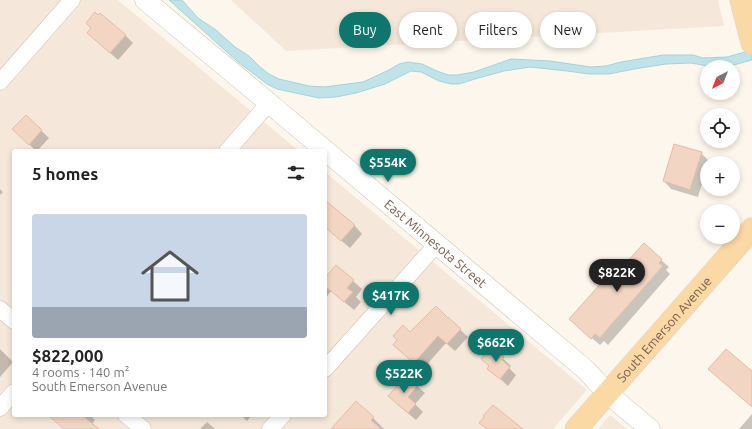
<!DOCTYPE html>
<html lang="en">
<head>
<meta charset="utf-8">
<style>
  :root { --surface:#fff; --page:#f6f6f6; --text:#222; --muted:#767676; --line:#e0e0e0; --accent:#0f766e }
  body { margin:0; font-family:Ubuntu,sans-serif; background:var(--page); color:var(--text); height:100vh; display:flex; flex-direction:column; font-size:15px; white-space:nowrap }
  * { box-sizing:border-box; margin:0 }
  p { font-size:13px; color:var(--muted) }
  .icon { flex:none; width:22px; height:22px; fill:none; stroke:currentColor; stroke-width:2; stroke-linecap:round; stroke-linejoin:round }
  .map { position:relative; flex:1; overflow:hidden }
  .details { position:absolute; left:12px; top:149px; width:315px; height:268px; display:flex; flex-direction:column; background:var(--surface); border-radius:4px; box-shadow:0 2px 6px #0003 }
  .details>* { flex:none }
  .guide { position:absolute; left:339px; top:12px; width:353px; height:36px; display:flex; gap:8px }
  .needle { width:26px; rotate:222deg }
  .buttons { position:absolute; left:700px; top:60px; display:grid; gap:8px }
  .buttons a { display:grid; place-items:center; width:40px; height:40px; border-radius:50%; background:var(--surface); box-shadow:0 2px 6px #0003; font-size:20px }
  .price { position:absolute; translate:-50% -34px; padding:0 9px; border-radius:14px; background:var(--accent); color:#fff; font-size:13px; line-height:26px; filter:drop-shadow(0 1px 2px #0008) }
  .price::after { content:''; position:absolute; left:50%; top:24px; width:12px; height:9px; margin-left:-6px; background:inherit; clip-path:polygon(0 0,100% 0,50% 100%) }
  .price.current { background:#222; color:#fff }
  ul { padding:0; list-style:none }
  li { display:grid; align-content:center; gap:8px; height:212px; padding:0 20px }
  li+li { border-top:1px solid var(--line) }
  li span { display:grid; place-items:center; height:124px; border-radius:4px; color:#555 }
  li>.icon { margin-inline-start:auto }
  span .icon { width:72px; height:72px; fill:#fffc; stroke-width:1 }
  li b { font-size:17px }
  h2 { display:flex; justify-content:space-between; align-items:center; height:48px; padding:0 20px; font-size:17px }
  .pill { padding:0 14px; border-radius:18px; background:var(--surface); box-shadow:0 2px 6px #0003; font-size:14px; line-height:36px }
  .pill.current { background:var(--accent); color:#fff }
  .map>svg:first-child { display:block }
  .residential { fill:#f5e8da }
  .water { fill:#bfe3e8; stroke:#a5d3da }
  .shadow { fill:#0003 }
  .building { fill:#f3d5c3; stroke:#e6bba3 }
  .lines { fill:none; stroke-linecap:round; stroke-linejoin:round }
  .minor-casing { stroke:#d1beb0; stroke-width:17 }
  .tertiary-casing { stroke:#d1beb0; stroke-width:21 }
  .primary-casing { stroke:#dad1cd; stroke-width:23 }
  .minor { stroke:#fff; stroke-width:16 }
  .tertiary { stroke:#fff; stroke-width:20 }
  .primary { stroke:#fbd9a5; stroke-width:22 }
  .labels { text-anchor:middle; stroke-width:3; stroke-linejoin:round; paint-order:stroke }
  .street-label { font-size:13px; fill:#7a5c4d; stroke:#fffaf3 }
</style>
</head>
<body>
<div class="map">
<svg width="752" height="429" viewBox="0 0 752 429">
  <rect width="100%" height="100%" fill="#fdf6ec"/>
  <!-- residential -->
  <path class="residential" d="M0,0H118L299,151H14V415H325V172L587,390L553,429H0Z
    M231,0H718L724,26L286,51Z
    M610,415L627,429H598Z"/>
  <!-- water -->
  <path class="water" d="M169,0H182L198,18L216,30L235,47L249,56L259,66L269,74L279,79L309,86L324,87L363,82L389,70L399,64L408,62L422,64L437,71L448,75H457L474,72L511,59L550,61L591,67L606,66L621,62L663,55H693L703,58L727,57L752,50V60L726,67L708,66L691,63L666,64L634,69L609,74H589L567,71L530,67L504,71L475,79L459,84H451L439,81L421,72L411,71L385,84L372,88L356,93L336,97L319,98L277,89L267,84L238,62Z"/>
  <!-- shadow -->
  <path class="shadow" d="M125,35L133,43L118,60L96,40Z
    M26,116L49,138L37,151H36L14,129Z
    M701,153L709,161L708,163H707V167L698,197L671,189L664,181Z
    M0,189L3,192L0,195Z
    M329,205L355,226L362,234L350,248L325,227V209Z
    M661,260L669,267L666,270L670,274L608,345L604,341L600,345L578,326L615,277Z
    M325,275L327,277L353,281L362,289L356,297L361,302L354,310L331,291L325,299Z
    M448,318L468,337L455,351L446,343L422,370L402,352L410,333Z
    M492,348L511,366L509,368L516,375L508,386L489,369Z
    M0,349L13,362L0,377Z
    M417,386L425,393L415,404L423,412L416,420L397,404Z
    M752,414V429H739Z
    M60,415H90L95,420L92,424L97,429H64Z
    M241,415H252L247,421Z
    M373,418L384,429H332Z
    M207,422L215,429H200Z"/>
  <!-- building -->
  <path class="building" d="M95,12L98,15L100,13L126,35L110,53L87,33L91,28L86,23Z
    M26,115L42,130L29,145L12,129Z
    M674,144L702,152L690,190L663,181Z
    M325,200L355,225L341,241L325,227Z
    M644,243L662,259L659,263L663,266L611,325L600,338L595,334L591,339L569,319L611,272L615,275Z
    M336,265L354,280L347,288L353,292L344,302L325,286V278Z
    M436,306L448,318V317L461,329L447,344L438,336L414,363L393,345L397,340L393,336L403,325L410,332Z
    M492,346L504,357L502,360L510,367L500,379L487,369L489,366L481,359Z
    M726,349L752,371V407L708,369Z
    M407,375L418,385L408,397L416,404L408,413L388,396Z
    M356,401L374,417L371,420L381,429H331Z
    M493,405L523,429H487L479,423L484,417L483,416Z
    M48,415H82L99,429H64Z"/>
  <g class="lines">
    <!-- minor casing -->
    <g class="minor-casing">
      <path id="minor" d="M0,82L72,0
        M227,151L269,103
        M0,309L14,321
        M325,369L436,245
        M0,408L14,392
        M126,415L143,429
        M270,429L283,415"/>
    </g>
    <!-- tertiary casing -->
    <g class="tertiary-casing">
      <g id="tertiary">
        <path id="s1" d="M145,0L269,103L586,370L607,393L650,429"/>
      </g>
    </g>
    <!-- primary casing -->
    <g class="primary-casing">
      <g id="primary">
        <path d="M741,0L752,43"/>
        <path id="s2" d="M576,429L752,229"/>
      </g>
    </g>
    <!-- minor -->
    <use href="#minor" class="minor"/>
    <!-- tertiary -->
    <use href="#tertiary" class="tertiary"/>
    <!-- primary -->
    <use href="#primary" class="primary"/>
  </g>
  <g class="labels">
    <!-- street labels -->
    <g class="street-label">
      <text dy="5" stroke="none"><textPath href="#s1" startOffset="379">East Minnesota Street</textPath></text>
      <text dy="5" stroke="none"><textPath href="#s2" startOffset="133">South Emerson Avenue</textPath></text>
    </g>
  </g>
</svg>
<div class="buttons">
<a><svg class="needle" viewBox="-14 -14 28 28"><path d="M0-13l5 13h-10z" fill="#e53935"/><path d="M0 13l5-13h-10z" fill="#767676"/></svg></a>
<a><svg class="icon" aria-label="locate" viewBox="0 0 24 24"><circle cx="12" cy="12" r="6"/><path d="M12 2v4M12 18v4M2 12h4M18 12h4"/></svg></a>
<a>+</a>
<a>−</a>
</div>
<b class="price" style="left:388px;top:183px">$554K</b>
<b class="price current" style="left:617px;top:293px">$822K</b>
<b class="price" style="left:391px;top:316px">$417K</b>
<b class="price" style="left:496px;top:363px">$662K</b>
<b class="price" style="left:404px;top:394px">$522K</b>
<div class="guide">
<a class="pill current">Buy</a>
<a class="pill">Rent</a>
<a class="pill">Filters</a>
<a class="pill">New</a>
</div>
<section class="details">
<h2>5 homes<svg class="icon" aria-label="filters" viewBox="0 0 24 24"><path d="M4 7h16M4 17h16"/><circle cx="9" cy="7" r="2"/><circle cx="15" cy="17" r="2"/></svg></h2>
<ul>
<li><span style="background:linear-gradient(#c9d6e8 75%,#9aa5b1 0)"><svg class="icon" aria-label="home" viewBox="0 0 24 24"><path d="M3 11l9-7 9 7M6 9v11h12V9"/></svg></span><div><b>$822,000</b><p>4 rooms · 140 m²</p><p>South Emerson Avenue</p></div></li>
</ul>
</section>
</div>
</body>
</html>
